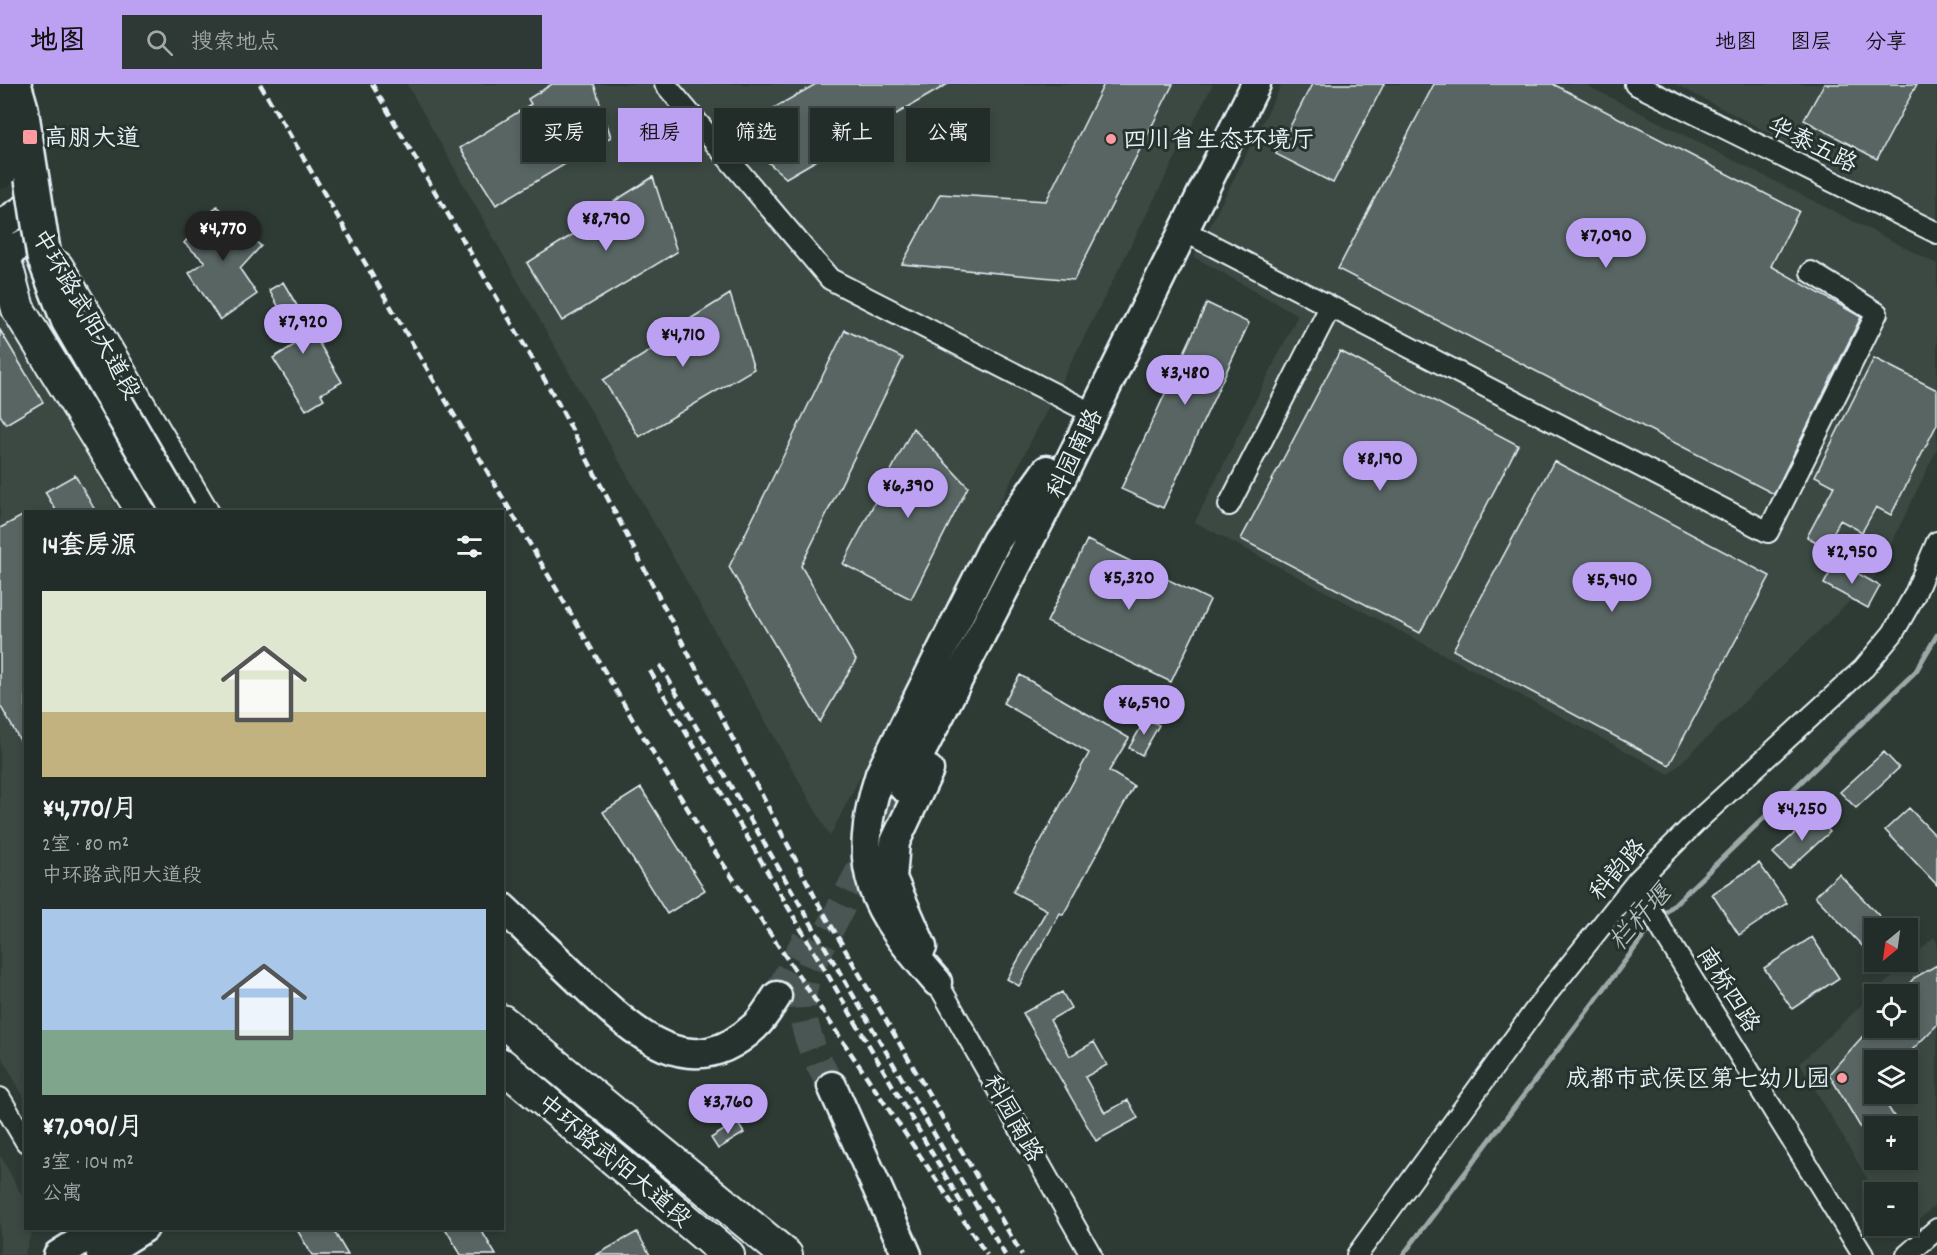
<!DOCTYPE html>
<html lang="zh">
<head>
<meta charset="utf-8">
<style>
  :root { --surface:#222c28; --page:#2e3834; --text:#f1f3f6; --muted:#a2a7a8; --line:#3f4845; --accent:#bca0f2 }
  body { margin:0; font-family:Dekko,"LXGW WenKai TC",sans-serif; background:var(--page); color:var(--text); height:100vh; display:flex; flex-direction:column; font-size:22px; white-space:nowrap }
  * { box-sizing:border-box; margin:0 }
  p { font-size:20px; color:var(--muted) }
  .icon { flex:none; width:33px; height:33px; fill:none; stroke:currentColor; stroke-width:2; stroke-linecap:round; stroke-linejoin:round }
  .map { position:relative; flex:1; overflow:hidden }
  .details { position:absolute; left:24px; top:426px; width:480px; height:720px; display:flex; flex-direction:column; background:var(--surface); border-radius:0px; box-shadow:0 3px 9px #0003,0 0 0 2px var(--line) }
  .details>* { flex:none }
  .guide { position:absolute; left:522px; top:24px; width:570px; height:54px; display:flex; gap:12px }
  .needle { width:39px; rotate:209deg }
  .buttons { position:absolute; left:1864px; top:834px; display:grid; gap:12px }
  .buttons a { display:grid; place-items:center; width:54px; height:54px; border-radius:0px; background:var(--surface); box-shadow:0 3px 9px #0003,0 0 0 2px var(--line); font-size:30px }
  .price { position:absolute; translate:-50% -51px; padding:0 14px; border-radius:21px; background:var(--accent); color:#111; font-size:20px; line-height:39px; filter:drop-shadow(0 2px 3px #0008) }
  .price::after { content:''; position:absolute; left:50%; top:36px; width:18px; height:14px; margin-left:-9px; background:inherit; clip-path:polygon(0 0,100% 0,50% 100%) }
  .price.current { background:#222; color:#fff }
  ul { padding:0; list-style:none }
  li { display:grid; align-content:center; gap:12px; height:318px; padding:0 18px }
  li span { display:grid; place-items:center; height:186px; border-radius:0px; color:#555 }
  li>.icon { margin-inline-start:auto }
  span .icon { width:108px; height:108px; fill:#fffc; stroke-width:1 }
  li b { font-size:26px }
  h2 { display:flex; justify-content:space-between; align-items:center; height:72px; padding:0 18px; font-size:26px }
  .pill { padding:0 21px; border-radius:0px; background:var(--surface); box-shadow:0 3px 9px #0003,0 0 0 2px var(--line); font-size:21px; line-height:54px }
  .pill.current { background:var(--accent); color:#111 }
  header { display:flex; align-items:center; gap:36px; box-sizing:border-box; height:84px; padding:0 30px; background:var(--accent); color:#111 }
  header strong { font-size:28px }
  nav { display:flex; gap:33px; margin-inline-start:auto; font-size:21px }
  .search { width:420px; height:54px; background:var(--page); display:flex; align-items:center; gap:15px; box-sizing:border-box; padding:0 21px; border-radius:0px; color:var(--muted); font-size:22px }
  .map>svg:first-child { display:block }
  .built { fill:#3b4843; fill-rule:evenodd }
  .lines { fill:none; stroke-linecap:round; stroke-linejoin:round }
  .stream { stroke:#9da8a9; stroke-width:5 }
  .building { fill:#596563; stroke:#e8f1f8; stroke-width:1.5 }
  .secondary-tunnel { stroke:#4a5652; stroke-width:28; stroke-dasharray:28 14; stroke-linecap:butt }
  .street-casing { stroke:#e8f1f8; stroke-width:24 }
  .secondary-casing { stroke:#e8f1f8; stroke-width:33 }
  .primary-casing { stroke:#e8f1f8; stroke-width:36 }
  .street { stroke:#26332d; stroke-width:20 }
  .secondary { stroke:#26332d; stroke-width:28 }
  .primary { stroke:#26332d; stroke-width:32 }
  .rail { stroke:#e8f1f8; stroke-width:4.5; stroke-dasharray:9 4.5; stroke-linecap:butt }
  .highway-bridge-casing { stroke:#e8f1f8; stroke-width:38; stroke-linecap:butt }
  .highway-bridge { stroke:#26332d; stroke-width:33 }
  .poi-dot { fill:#ff9aa2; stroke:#26332d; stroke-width:2 }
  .labels { text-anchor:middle; stroke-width:6; stroke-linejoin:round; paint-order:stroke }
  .poi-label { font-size:24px; fill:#e8f1f8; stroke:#26332d; text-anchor:start }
  .street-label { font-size:24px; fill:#e8f1f8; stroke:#26332d }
  .water-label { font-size:26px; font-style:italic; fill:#b0babd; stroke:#26332d }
</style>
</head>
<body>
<header>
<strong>地图</strong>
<div class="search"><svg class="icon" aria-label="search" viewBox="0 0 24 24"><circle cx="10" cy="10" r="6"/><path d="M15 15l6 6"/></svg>搜索地点</div>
<nav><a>地图</a><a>图层</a><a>分享</a></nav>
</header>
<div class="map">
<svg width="1937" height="1171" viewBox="0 0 1937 1171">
  <rect width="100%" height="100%" fill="#2e3b35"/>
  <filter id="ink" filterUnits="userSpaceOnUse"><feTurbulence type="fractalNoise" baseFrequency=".0167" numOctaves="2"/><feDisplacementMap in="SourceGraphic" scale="12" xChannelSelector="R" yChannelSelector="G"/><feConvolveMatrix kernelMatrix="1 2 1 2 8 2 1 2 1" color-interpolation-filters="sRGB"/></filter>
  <g filter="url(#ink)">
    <!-- built -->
    <path class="built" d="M407,0H1213L830,752Z
      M1282,0H1584L1937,180V365L1875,493L1669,690L1195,438L1298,231L1194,173Z
      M1675,0H1937V137Z
      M0,234L11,239L119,427L26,428L25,1015L0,970Z
      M1934,853L1937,858V1119L1901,1153L1895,1142H1908V1108H1875L1800,979ZM1875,910H1908V944H1875ZM1875,976H1908V1010H1875ZM1875,1042H1908V1076H1875Z
      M0,1071L25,1117L26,1144L33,1145L24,1171H0Z"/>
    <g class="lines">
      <!-- stream -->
      <path class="stream" d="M1660,834L1916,587L1937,551
        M1403,1171L1653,840"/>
    </g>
    <!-- building -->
    <path class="building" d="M552,0H594L611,53L496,121L460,64L531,20L528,15Z
      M816,0H948L786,94L733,47Z
      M1104,0H1173L1074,196L902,180L940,110L1046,117Z
      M1312,0H1384L1333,99L1276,70Z
      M1434,0H1553L1799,127L1771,182L1861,233L1774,410L1338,185Z
      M1824,0H1917L1877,75L1804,36Z
      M653,93L677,168L562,237L527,179L598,135L594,130Z
      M217,122L261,162L240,185L257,210L220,236L189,189L205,178L184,159Z
      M283,198L342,298L321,310L324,315L306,326L273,274L299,258L269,206Z
      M730,210L754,285L639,353L603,296L674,252L671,247Z
      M1207,219L1249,239L1163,424L1121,405Z
      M0,246L43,318L6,340L0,331Z
      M845,246L903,274L801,482L856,576L820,638L729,483Z
      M1340,267L1518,361L1420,549L1241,455Z
      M1874,274L1937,306V340L1891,431L1876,423L1862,448L1840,436L1826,463L1807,453L1834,402L1815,392Z
      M913,344L968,403L911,515L843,480Z
      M1554,377L1770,492L1669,681L1453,566Z
      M75,391L96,428H57L45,408Z
      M26,430V667L0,621V444Z
      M1087,456L1210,516L1171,598L1047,538Z
      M1836,477L1880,502L1868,524L1824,500Z
      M1020,591L1129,654L1109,687L1134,702L1063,831L1060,829L1019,902L1007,895L1047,826L1013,808L1089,669L1003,619Z
      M1146,634L1159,641L1142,671L1129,664Z
      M1884,668L1899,684L1856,724L1840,708Z
      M641,704L705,806L667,830L603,728Z
      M1909,724L1937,753V801L1885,746Z
      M1815,731L1830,748L1789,785L1773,769Z
      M1759,779L1787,819L1739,851L1712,810Z
      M1839,790L1891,844H1875V857L1866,866L1815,812Z
      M1812,853L1839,894L1792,925L1764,884Z
      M1937,881V941L1902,976H1875V1010H1880L1900,1042H1875V1068L1829,990L1870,944H1908V910H1900L1914,894Z
      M1062,908L1071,924L1050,936L1070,972L1094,958L1107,981L1085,993L1105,1029L1128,1016L1138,1034L1096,1057L1023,929Z
      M737,1038L744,1049L718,1065L711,1054Z
      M296,1144H332L348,1171H312Z
      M445,1144H480L496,1171H461Z
      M637,1148L650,1171H596Z"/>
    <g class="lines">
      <!-- secondary-tunnel -->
      <path class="secondary-tunnel" d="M777,912L806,855
        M832,1002C815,975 797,937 804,903C809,881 824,857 834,837C857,792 880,747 903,703"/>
      <!-- street casing -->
      <g class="street-casing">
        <path id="street" d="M665,0L830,195L1078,322
          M1635,0L1937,149
          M1184,147L1768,448L1877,229L1811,188
          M1229,421L1330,223
          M1638,796L1644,815L1665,851L1863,1171
          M937,898L1091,1171
          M0,1014L26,1058
          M1357,1171L1546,911L1638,796L1697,737L1864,584L1893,549L1914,512L1937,458
          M1907,1171L1937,1145"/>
      </g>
      <!-- secondary casing -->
      <g class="secondary-casing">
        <path id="secondary" d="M0,141L28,123
          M0,172L38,153
          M903,703L1062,393L1256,0
          M502,823C530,849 557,876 585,902C634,949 691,1003 755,942C764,934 770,922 777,912
          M922,863L892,794L895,758L929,686
          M937,898C873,825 849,787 880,690L996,457L1047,386
          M832,1002L907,1171
          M58,1171L101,1144
          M101,1171L144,1144"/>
      </g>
      <!-- primary casing -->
      <g class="primary-casing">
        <path id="primary" d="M0,158L18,225L143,428
          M57,183L202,428
          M502,937L786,1171
          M502,981L728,1171"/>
      </g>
      <!-- street -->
      <use href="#street" class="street"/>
      <!-- secondary -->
      <use href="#secondary" class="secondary"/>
      <!-- primary -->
      <use href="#primary" class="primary"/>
      <!-- rail -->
      <path class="rail" d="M260,0L632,634L705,753L987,1171
        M372,0L557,317L817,817L1022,1171
        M660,581L1005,1171
        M650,587L963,1122"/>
      <!-- highway-bridge casing -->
      <g class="highway-bridge-casing">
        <path id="highway-bridge" d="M14,0L21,24L44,173L68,236L179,428
          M0,88L4,60V18"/>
      </g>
      <!-- highway-bridge -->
      <use href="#highway-bridge" class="highway-bridge"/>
    </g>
  </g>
  <!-- markers -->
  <g class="poi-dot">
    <rect x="22" y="45" width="16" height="16" rx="3"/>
    <circle cx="1111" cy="55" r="6"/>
    <circle cx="1842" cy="994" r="6"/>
  </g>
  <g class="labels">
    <!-- poi labels -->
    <g class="poi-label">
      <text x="44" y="61">高朋大道</text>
      <text x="1123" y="63">四川省生态环境厅</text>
      <text x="1830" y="1002" text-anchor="end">成都市武侯区第七幼儿园</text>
    </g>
    <!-- street labels -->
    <g class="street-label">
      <text transform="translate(1813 60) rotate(26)" y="8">华泰五路</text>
      <text transform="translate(87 230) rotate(60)" y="8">中环路武阳大道段</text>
      <text transform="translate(1074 369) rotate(-64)" y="8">科园南路</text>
      <text transform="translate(1617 785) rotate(-49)" y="8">科韵路</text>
      <text transform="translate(1729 905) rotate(58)" y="8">南桥四路</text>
      <text transform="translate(1014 1034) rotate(61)" y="8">科园南路</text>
      <text transform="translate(615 1076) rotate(40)" y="8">中环路武阳大道段</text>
    </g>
    <!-- water labels -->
    <g class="water-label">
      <text transform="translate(1639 833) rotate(-48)" y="9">栏杆堰</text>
    </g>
  </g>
</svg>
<div class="buttons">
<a><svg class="needle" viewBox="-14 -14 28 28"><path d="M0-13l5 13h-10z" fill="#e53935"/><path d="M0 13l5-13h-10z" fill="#a2a7a8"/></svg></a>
<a><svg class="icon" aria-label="locate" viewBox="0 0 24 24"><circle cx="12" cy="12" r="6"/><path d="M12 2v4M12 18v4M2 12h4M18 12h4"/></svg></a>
<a><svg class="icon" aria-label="layers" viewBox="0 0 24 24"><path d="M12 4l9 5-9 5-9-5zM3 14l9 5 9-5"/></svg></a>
<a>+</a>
<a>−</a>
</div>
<b class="price" style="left:606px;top:168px">¥8,790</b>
<b class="price current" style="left:223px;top:178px">¥4,770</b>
<b class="price" style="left:1606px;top:185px">¥7,090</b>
<b class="price" style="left:303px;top:271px">¥7,920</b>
<b class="price" style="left:683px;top:284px">¥4,710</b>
<b class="price" style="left:1185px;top:322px">¥3,480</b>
<b class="price" style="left:1380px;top:408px">¥8,190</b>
<b class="price" style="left:908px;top:435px">¥6,390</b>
<b class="price" style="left:1852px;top:501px">¥2,950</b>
<b class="price" style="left:1129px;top:527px">¥5,320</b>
<b class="price" style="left:1612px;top:529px">¥5,940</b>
<b class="price" style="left:1144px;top:652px">¥6,590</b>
<b class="price" style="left:1802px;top:758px">¥4,250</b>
<b class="price" style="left:728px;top:1051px">¥3,760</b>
<div class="guide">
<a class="pill">买房</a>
<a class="pill current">租房</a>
<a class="pill">筛选</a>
<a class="pill">新上</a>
<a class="pill">公寓</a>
</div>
<section class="details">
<h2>14套房源<svg class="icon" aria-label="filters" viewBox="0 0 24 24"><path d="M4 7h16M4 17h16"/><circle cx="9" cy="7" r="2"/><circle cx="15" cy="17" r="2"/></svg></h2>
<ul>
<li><span style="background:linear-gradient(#dfe7d0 65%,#c2b280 0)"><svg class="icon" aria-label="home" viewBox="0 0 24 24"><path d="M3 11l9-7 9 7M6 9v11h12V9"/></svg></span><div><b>¥4,770/月</b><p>2室 · 80 m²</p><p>中环路武阳大道段</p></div></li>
<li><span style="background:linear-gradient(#a9c7e8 65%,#7fa58c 0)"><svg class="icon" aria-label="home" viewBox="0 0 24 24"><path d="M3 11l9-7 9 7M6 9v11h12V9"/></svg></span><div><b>¥7,090/月</b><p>3室 · 104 m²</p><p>公寓</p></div></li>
</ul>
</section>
</div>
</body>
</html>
